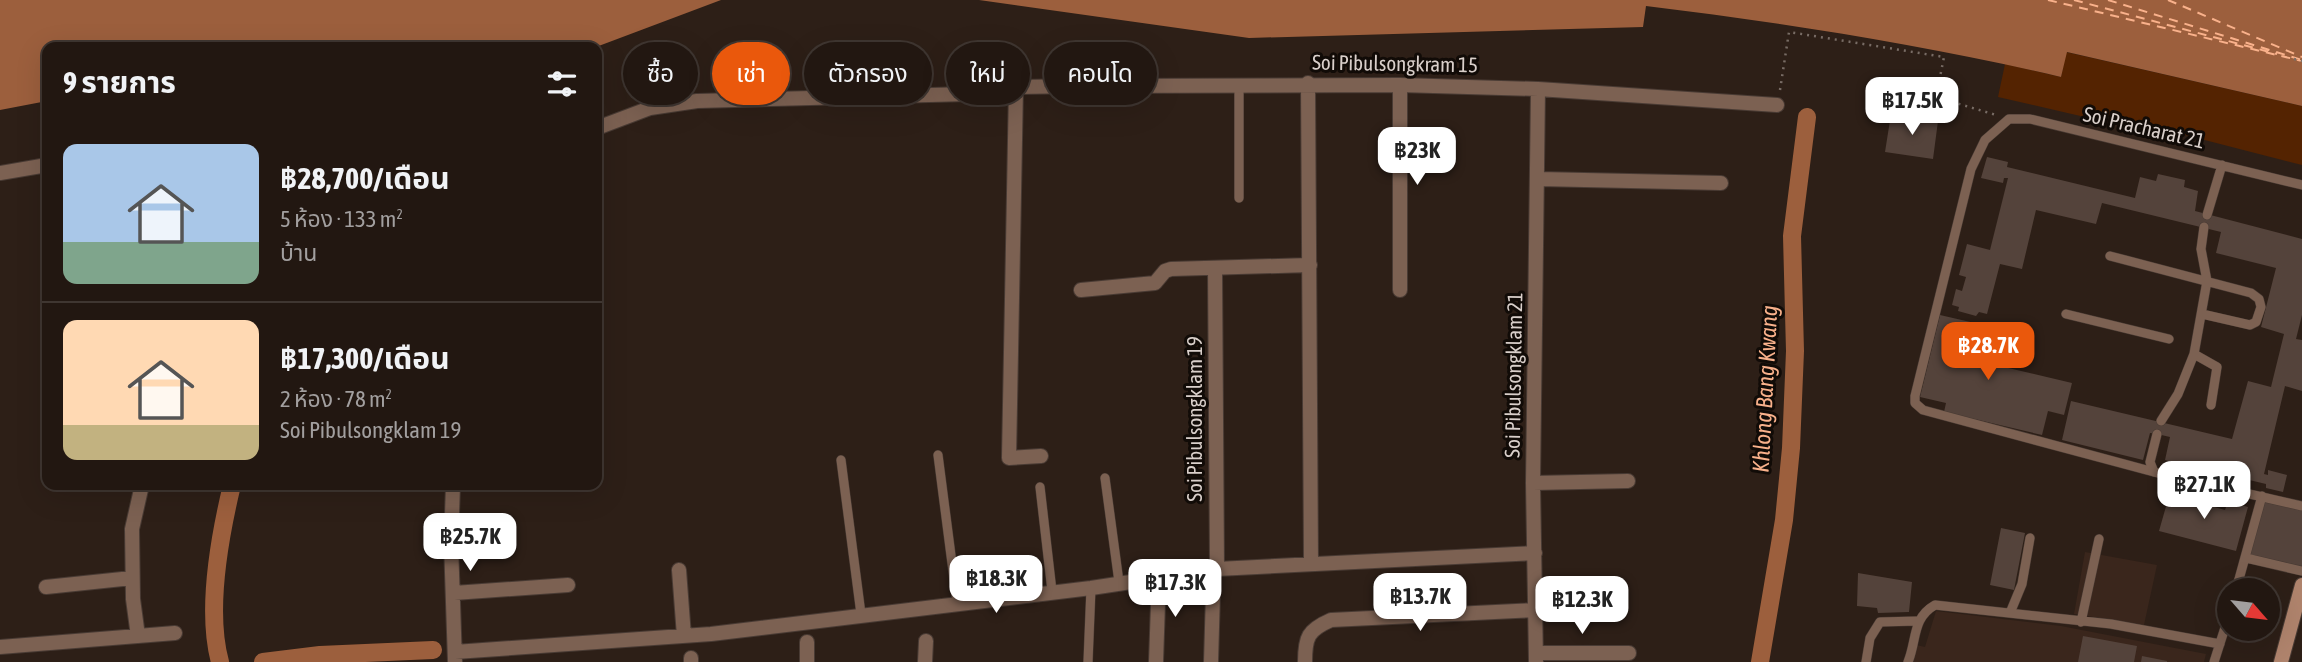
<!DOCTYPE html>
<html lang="th">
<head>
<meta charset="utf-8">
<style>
  :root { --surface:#221711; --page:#2a201a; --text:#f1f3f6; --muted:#a29f9f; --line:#3f3631; --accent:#ea580c }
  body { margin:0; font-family:"Asap Condensed","Noto Sans Thai",sans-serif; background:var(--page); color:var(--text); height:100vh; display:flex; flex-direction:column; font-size:26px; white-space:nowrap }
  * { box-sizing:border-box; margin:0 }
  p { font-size:23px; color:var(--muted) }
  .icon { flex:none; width:38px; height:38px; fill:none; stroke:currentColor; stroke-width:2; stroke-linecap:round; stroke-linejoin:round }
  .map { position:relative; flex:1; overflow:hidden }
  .panel { position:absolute; left:42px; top:42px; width:560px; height:448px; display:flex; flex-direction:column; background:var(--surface); border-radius:14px; box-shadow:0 7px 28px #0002,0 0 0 2px var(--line) }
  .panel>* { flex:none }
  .banner { position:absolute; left:623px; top:42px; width:665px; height:63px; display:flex; gap:14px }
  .needle { width:46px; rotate:118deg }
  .buttons { position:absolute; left:2217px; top:578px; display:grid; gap:14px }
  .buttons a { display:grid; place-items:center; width:63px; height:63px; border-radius:50%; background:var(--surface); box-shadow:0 7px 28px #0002,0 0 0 2px var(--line); font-size:35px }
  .price { position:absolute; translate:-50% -60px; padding:0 16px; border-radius:14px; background:#fff; color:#222; font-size:23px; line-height:46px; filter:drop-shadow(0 2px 4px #0008) }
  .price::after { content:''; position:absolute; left:50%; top:42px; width:21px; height:16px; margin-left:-10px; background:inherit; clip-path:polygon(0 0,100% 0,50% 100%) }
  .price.current { background:var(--accent); color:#fff }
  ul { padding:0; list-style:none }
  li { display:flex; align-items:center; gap:21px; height:175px; padding:0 21px }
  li+li { border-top:2px solid var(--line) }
  li span { display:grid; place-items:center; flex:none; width:196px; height:140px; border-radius:14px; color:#555 }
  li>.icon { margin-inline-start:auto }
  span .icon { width:84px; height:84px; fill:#fffc; stroke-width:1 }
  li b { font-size:30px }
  h2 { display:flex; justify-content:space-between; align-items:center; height:84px; padding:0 21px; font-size:30px }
  .tag { padding:0 24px; border-radius:32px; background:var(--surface); box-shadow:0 7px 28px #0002,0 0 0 2px var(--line); font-size:24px; line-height:63px }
  .tag.current { background:var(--accent); color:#fff }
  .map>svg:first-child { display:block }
  .built { fill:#3a261c }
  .green { fill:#542301 }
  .water { fill:#9c5f3d }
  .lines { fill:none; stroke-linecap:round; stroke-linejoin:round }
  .canal { stroke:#9c5f3d; stroke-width:18 }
  .ferry { stroke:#f9b18b; stroke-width:2; stroke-dasharray:9 7; stroke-linecap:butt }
  .building { fill:#54433b }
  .service-casing { stroke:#493b34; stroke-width:10 }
  .minor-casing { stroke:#493b34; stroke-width:16 }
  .secondary-casing { stroke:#493b34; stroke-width:16 }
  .path { stroke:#786c65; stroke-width:2.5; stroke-dasharray:2 5; stroke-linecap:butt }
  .service { stroke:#7c6152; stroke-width:9 }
  .minor { stroke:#7c6152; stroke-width:14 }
  .secondary { stroke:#af836c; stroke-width:14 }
  .labels { text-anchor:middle; stroke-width:6; stroke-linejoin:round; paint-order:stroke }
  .street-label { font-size:21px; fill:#d9cfca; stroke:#110b07 }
  .water-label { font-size:23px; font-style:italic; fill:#f9b18b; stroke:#110b07 }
</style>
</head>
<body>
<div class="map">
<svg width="2302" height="662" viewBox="0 0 2302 662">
  <rect width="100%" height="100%" fill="#2d1f17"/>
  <!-- built -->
  <path class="built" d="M2085,552L2157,565L2144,625L2074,614Z
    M1936,611L2061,626L2206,654L2204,662H1910L1916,645L1925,647Z"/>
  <!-- green -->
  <path class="green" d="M2066,52L2302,106V165L2092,111L2089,118L1998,97L2005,64L2061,77Z"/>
  <!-- water -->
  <path class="water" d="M0,0H721L596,47H47V101L0,110Z
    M979,0H2302V106L2067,52L2061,77C1925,45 1785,23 1646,6L1643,27L1249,38Z"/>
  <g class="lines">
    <!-- canal -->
    <path class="canal" d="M220,662C206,611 220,535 232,485
      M263,662L320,655L433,650
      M1760,662L1784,520L1791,448L1795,351L1792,236L1807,117"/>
    <!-- ferry -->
    <path class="ferry" d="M2048,0L2302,61
      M2074,0L2277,54
      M2108,0L2302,60
      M2168,0L2302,57"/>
  </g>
  <!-- building -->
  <path class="building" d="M1891,114L1938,121L1933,159L1885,152Z
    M1987,157L2008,162L2007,167L2135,198L2140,177L2156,181L2158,174L2185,180L2184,187L2198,191L2195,211L2302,239V315L2296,339L2302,340V391L2285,386L2264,474L2268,475V470L2287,475L2283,492L2266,488V484L2165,460L2170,437L2157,434L2150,433L2143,460L2062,440L2071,401L2232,439L2248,381L2271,387L2284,334L2261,327L2276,268L2216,253L2221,232L2102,203L2096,224L2036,210L2022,269L2000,264L1987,314L1979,312L1976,316L1958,311L1959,307L1952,305L1956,289L1962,291L1966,277L1959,275L1967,244L1990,250L2008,178H2004L2003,183L1981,178Z
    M1940,315L1992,327L1984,357L1958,351L1957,356L2072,383L2064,415L2048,411L2042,435L1944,412L1946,403L1920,397Z
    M2171,489L2187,493L2186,499L2225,510L2228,501L2248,507L2236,551L2159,531Z
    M2262,499L2302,509V567L2249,555Z
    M2001,528L2025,533L2014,590L1990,585Z
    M1858,573L1912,582L1909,612L1878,613L1877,608L1857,606Z
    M2083,636L2137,646L2134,662H2078Z
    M2142,656L2167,661V662H2141Z"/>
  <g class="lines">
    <!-- service casing -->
    <g class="service-casing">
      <path id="service" d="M1239,84V198
        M2302,185L2030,119H2009L1985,140L1971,169L1915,396V403L1923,410L2154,472L2302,506
        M2207,215L2222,165
        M2110,256L2251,293L2259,299L2261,307L2256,322L2250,325L2202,314
        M2066,314L2169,339
        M2194,354L2217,367L2211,405
        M2161,421L2178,394L2194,354L2207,281L2201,249L2204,227
        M938,455L957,602
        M841,460L861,614
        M2154,472L2150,462L2157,434
        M1105,478L1119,582
        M1040,487L1052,591
        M2246,558L2302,571
        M2236,590L2262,496
        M2010,613L2022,584L2030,538
        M2081,622L2099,539
        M1088,662L1091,588
        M1866,662L1870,638L1880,622L1917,621
        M1908,662C1917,640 1912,618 1935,605L2111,624L2220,644
        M2214,662L2230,612"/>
    </g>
    <!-- minor casing -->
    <g class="minor-casing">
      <path id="minor" d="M1308,83L1311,564
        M1016,87L1009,458L1041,456
        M597,128L650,108L697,101L969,94L1016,87L1082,86L1400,85L1538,89L1777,105
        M0,173L47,165
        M1539,179L1721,183
        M1215,268L1217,569
        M1081,290L1155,283L1165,271L1171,269L1310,265
        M1400,290V85
        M1533,483L1628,481
        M453,485L451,543L455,662
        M679,570L684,636
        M46,587L132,578
        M454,593L568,585
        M138,636L133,599L132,529L142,485
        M0,647L175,633
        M455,652L711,634L1091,588L1217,569L1535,553
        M1536,653H1629
        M691,662V658
        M807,662V642
        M925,662L926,641
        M1156,662L1159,575
        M1211,662L1213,593
        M1305,662C1305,637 1308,630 1331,620L1536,610
        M1536,662L1533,483L1538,89"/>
    </g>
    <!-- secondary casing -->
    <g class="secondary-casing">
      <path id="secondary" d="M2281,662L2302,585"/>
    </g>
    <!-- path -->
    <path class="path" d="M2294,59L2302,61
      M1780,90L1789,32L1944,57L1936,97L1996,115"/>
    <!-- service -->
    <use href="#service" class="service"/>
    <!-- minor -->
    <use href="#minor" class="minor"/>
    <!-- secondary -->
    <use href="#secondary" class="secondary"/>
  </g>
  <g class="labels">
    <!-- street labels -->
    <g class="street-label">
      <text transform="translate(1395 64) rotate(1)" y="7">Soi Pibulsongkram 15</text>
      <text transform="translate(2144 128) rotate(13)" y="7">Soi Pracharat 21</text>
      <text transform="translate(1514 375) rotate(-89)" y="7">Soi Pibulsongklam 21</text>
      <text transform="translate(1195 419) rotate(-90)" y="7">Soi Pibulsongklam 19</text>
    </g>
    <!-- water labels -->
    <g class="water-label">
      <text transform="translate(1765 389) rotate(-87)" y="8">Khlong Bang Kwang</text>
    </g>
  </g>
</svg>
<div class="buttons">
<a><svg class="needle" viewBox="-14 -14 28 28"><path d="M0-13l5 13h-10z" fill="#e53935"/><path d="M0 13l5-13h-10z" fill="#a29f9f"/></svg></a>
</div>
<b class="price" style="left:1912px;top:137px">฿17.5K</b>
<b class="price" style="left:1417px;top:187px">฿23K</b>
<b class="price current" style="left:1988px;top:382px">฿28.7K</b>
<b class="price" style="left:2204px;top:521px">฿27.1K</b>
<b class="price" style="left:470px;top:573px">฿25.7K</b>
<b class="price" style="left:996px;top:615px">฿18.3K</b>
<b class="price" style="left:1175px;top:619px">฿17.3K</b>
<b class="price" style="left:1420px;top:633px">฿13.7K</b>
<b class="price" style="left:1582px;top:636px">฿12.3K</b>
<div class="banner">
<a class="tag">ซื้อ</a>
<a class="tag current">เช่า</a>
<a class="tag">ตัวกรอง</a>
<a class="tag">ใหม่</a>
<a class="tag">คอนโด</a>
</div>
<section class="panel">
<h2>9 รายการ<svg class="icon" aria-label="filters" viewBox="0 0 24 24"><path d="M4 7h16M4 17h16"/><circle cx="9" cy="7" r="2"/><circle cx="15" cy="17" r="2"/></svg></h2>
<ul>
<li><span style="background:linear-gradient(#a9c7e8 70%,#7fa58c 0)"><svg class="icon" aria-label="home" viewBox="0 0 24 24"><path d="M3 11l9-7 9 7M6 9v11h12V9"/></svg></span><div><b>฿28,700/เดือน</b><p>5 ห้อง · 133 m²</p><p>บ้าน</p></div></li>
<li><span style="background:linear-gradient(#ffd9b3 75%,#c2b280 0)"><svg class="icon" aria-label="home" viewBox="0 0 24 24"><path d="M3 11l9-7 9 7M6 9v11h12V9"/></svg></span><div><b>฿17,300/เดือน</b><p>2 ห้อง · 78 m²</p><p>Soi Pibulsongklam 19</p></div></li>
</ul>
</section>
</div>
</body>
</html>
